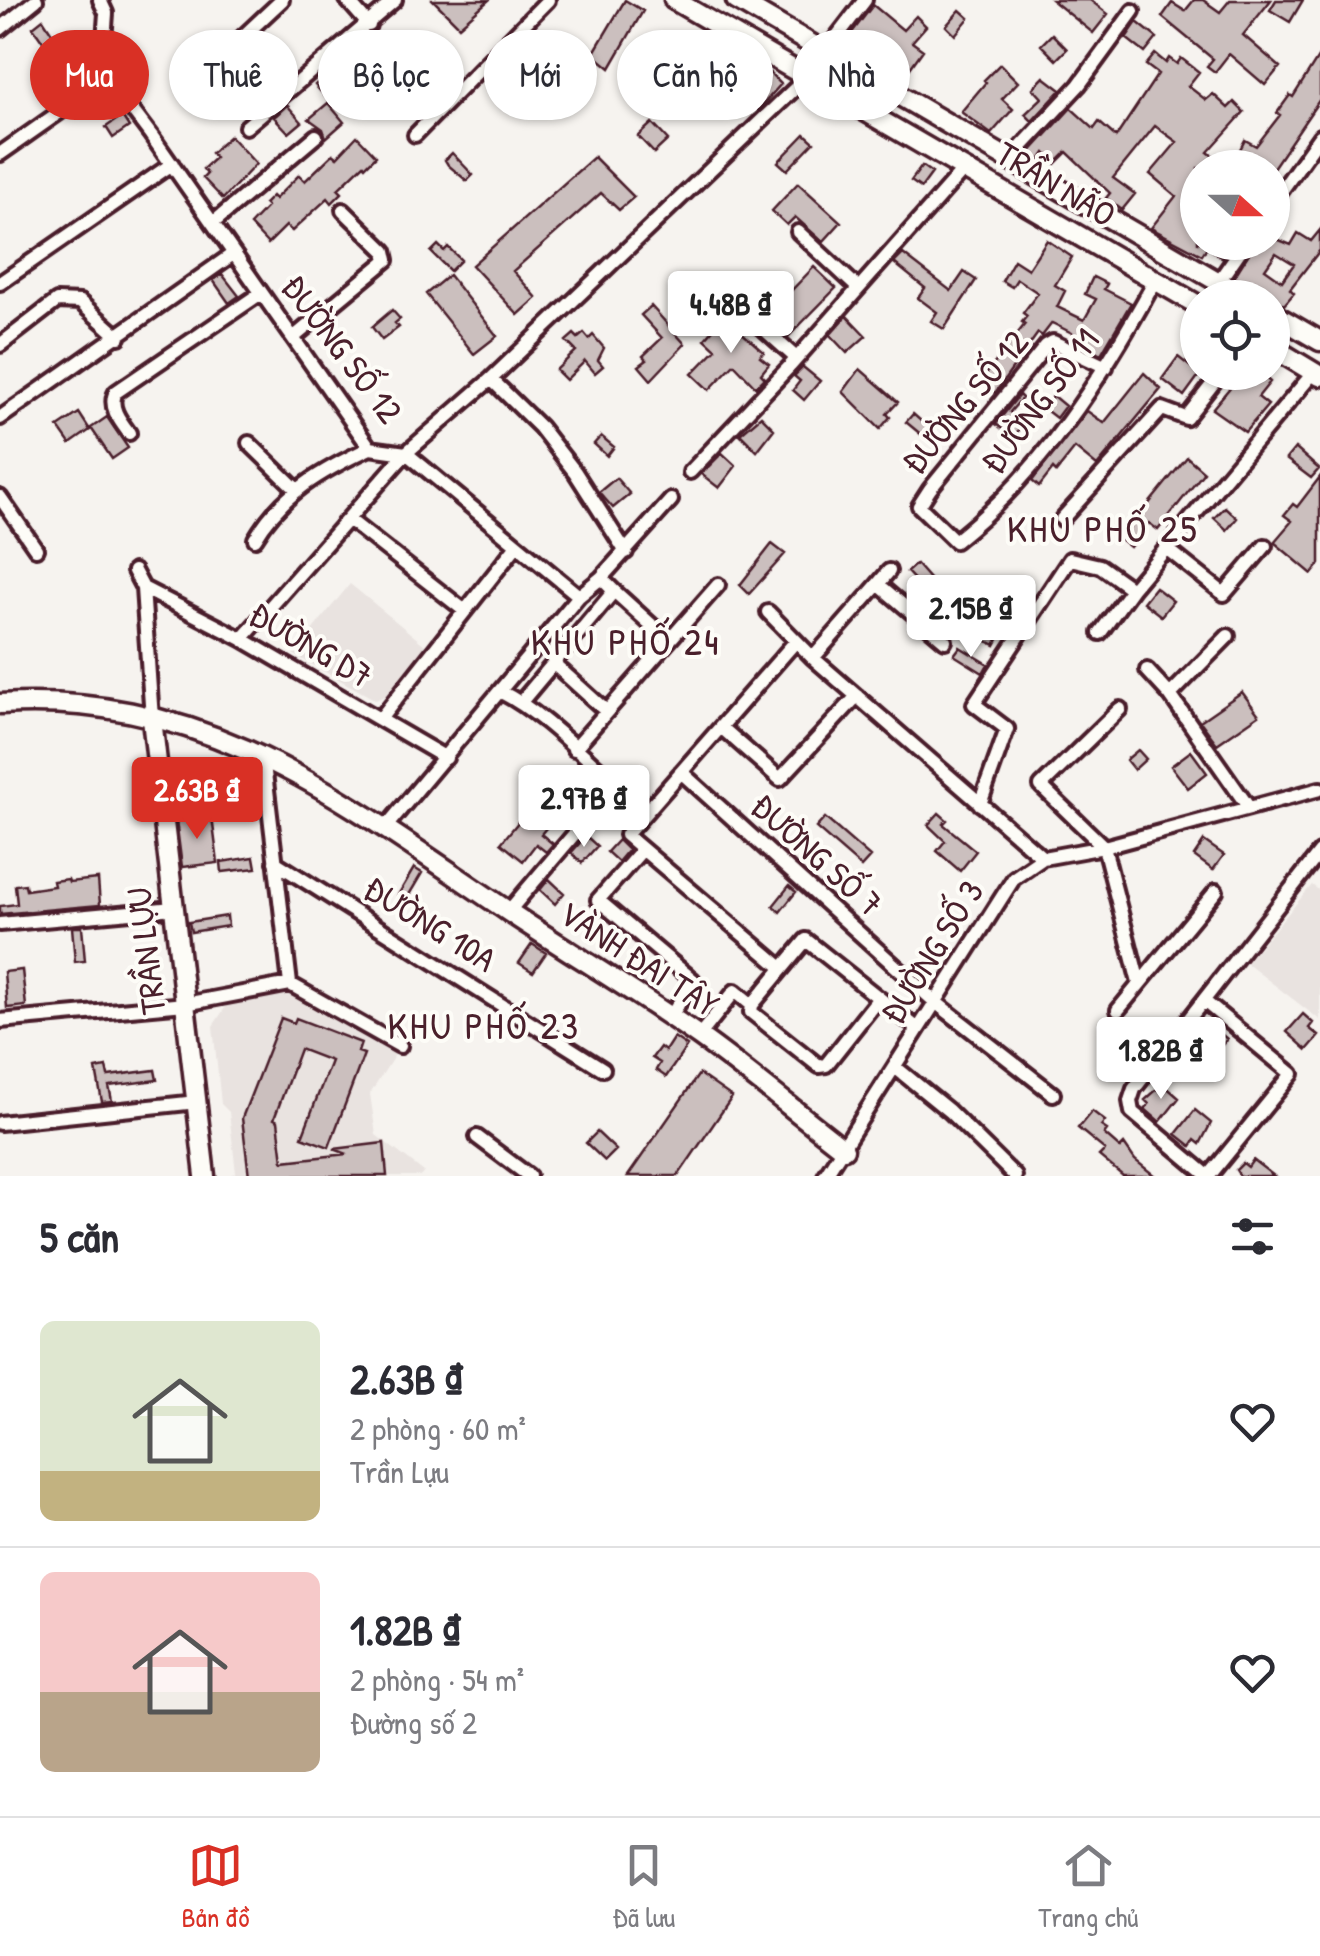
<!DOCTYPE html>
<html lang="vi">
<head>
<meta charset="utf-8">
<style>
  :root { --surface:#fff; --page:#f7f7f7; --text:#2b2b33; --muted:#7c7c81; --line:#e1e1e2; --accent:#d93025 }
  body { margin:0; font-family:"Patrick Hand",sans-serif; background:var(--page); color:var(--text); height:100vh; display:flex; flex-direction:column; font-size:38px; white-space:nowrap }
  * { box-sizing:border-box; margin:0 }
  p { font-size:32px; color:var(--muted) }
  .icon { flex:none; width:55px; height:55px; fill:none; stroke:currentColor; stroke-width:2; stroke-linecap:round; stroke-linejoin:round }
  .map { position:relative; height:1176px; overflow:hidden }
  .sheet { display:flex; flex-direction:column; background:var(--surface); flex:1 }
  .sheet>* { flex:none }
  .top-card { position:absolute; left:30px; top:30px; width:1260px; height:90px; display:flex; gap:20px }
  .needle { width:65px; rotate:111deg }
  .controls { position:absolute; left:1180px; top:150px; display:grid; gap:20px }
  .controls a { display:grid; place-items:center; width:110px; height:110px; border-radius:50%; background:var(--surface); box-shadow:0 2px 8px #0004; font-size:50px }
  .price { position:absolute; translate:-50% -85px; padding:0 22px; border-radius:10px; background:#fff; color:#222; font-size:32px; line-height:65px; filter:drop-shadow(0 2px 5px #0008) }
  .price::after { content:''; position:absolute; left:50%; top:60px; width:30px; height:22px; margin-left:-15px; background:inherit; clip-path:polygon(0 0,100% 0,50% 100%) }
  .price.on { background:var(--accent); color:#fff }
  ul { padding:0; list-style:none }
  li { display:flex; align-items:center; gap:30px; height:250px; padding:0 40px }
  li+li { border-top:2px solid var(--line) }
  li span { display:grid; place-items:center; flex:none; width:280px; height:200px; border-radius:15px; color:#555 }
  li>.icon { margin-inline-start:auto }
  span .icon { width:120px; height:120px; fill:#fffc; stroke-width:1 }
  li b { font-size:42px }
  h2 { display:flex; justify-content:space-between; align-items:center; height:120px; padding:0 40px; font-size:42px }
  .chip { padding:0 35px; border-radius:45px; background:var(--surface); box-shadow:0 2px 8px #0004; font-size:35px; line-height:90px }
  .chip.on { background:var(--accent); color:#fff }
  .tabs { display:flex; justify-content:space-around; align-items:center; height:140px; border-top:2px solid var(--line); background:var(--surface); font-size:28px; color:var(--muted) }
  .tabs a { display:grid; justify-items:center; gap:5px }
  .tabs .on { color:var(--accent) }
  .map>svg:first-child { display:block }
  .built { fill:#e9e3e0 }
  .building { fill:#cbbfbe; stroke:#4a1f2b; stroke-width:2.5; fill-rule:evenodd }
  .lines { fill:none; stroke-linecap:round; stroke-linejoin:round }
  .street-casing { stroke:#4a1f2b; stroke-width:20 }
  .secondary-casing { stroke:#4a1f2b; stroke-width:25 }
  .street { stroke:#fdfcf7; stroke-width:12 }
  .secondary { stroke:#fdfcf7; stroke-width:18 }
  .labels { text-anchor:middle; stroke-width:8; stroke-linejoin:round; paint-order:stroke }
  .street-label { font-size:35px; fill:#4a1f2b; stroke:#fdfcf7 }
  .neighbourhood-label { font-size:38px; letter-spacing:2.5px; fill:#4a1f2b; stroke:#fdfcf7 }
</style>
</head>
<body>
<div class="map">
<svg width="1320" height="1176" viewBox="0 0 1320 1176">
  <rect width="100%" height="100%" fill="#f6f3ef"/>
  <filter id="ink" filterUnits="userSpaceOnUse"><feTurbulence type="fractalNoise" baseFrequency=".01" numOctaves="2"/><feDisplacementMap in="SourceGraphic" scale="20" xChannelSelector="R" yChannelSelector="G"/><feConvolveMatrix kernelMatrix="1 2 1 2 8 2 1 2 1" color-interpolation-filters="sRGB"/></filter>
  <g filter="url(#ink)">
    <!-- built -->
    <path class="built" d="M350,584L426,646L388,694L376,700L293,654Z
      M1312,885L1320,891V1020L1246,963Z
      M290,994L396,1053L370,1094L376,1135L424,1172L421,1176H228L236,1173L229,1112L221,1104L213,1026L227,1005Z"/>
    <!-- building -->
    <path class="building" d="M433,0H489L459,26Z
      M625,0L643,11L610,68L593,54Z
      M1052,0H1090L1108,14L1093,33Z
      M1194,0H1203L1220,12L1230,0H1271L1243,35L1280,67L1265,85L1229,54L1215,72L1207,66L1213,59L1162,17L1172,3L1185,11Z
      M1276,0H1303L1290,22L1270,10Z
      M873,5L903,30L916,16L926,26L912,42L923,50L903,78L894,71L904,58L884,40L872,55L867,51L861,59L841,47Z
      M960,10L969,18L955,35L946,26Z
      M43,19L56,39L46,46L33,27Z
      M1137,22L1157,38L1145,53L1126,38Z
      M1052,34L1067,49L1056,60L1041,45Z
      M365,38L385,62L374,72L351,51Z
      M698,39L722,58L712,74L697,64L693,69L682,61Z
      M1155,54L1166,63L1169,58L1177,64L1181,58L1199,72L1188,86L1206,100L1213,94L1228,108L1234,102L1244,112L1208,152L1228,168H1198V242H1234L1223,258L1207,247L1202,255L1151,228L1176,196L1150,174L1177,142L1155,126L1113,178L1135,194L1122,210L1106,198L1110,193L1067,152L1055,164L1045,153L1039,162L1027,156L1071,108L1094,129L1099,122L1116,137L1158,74L1146,65Z
      M1320,54V99L1273,168H1230L1245,140L1256,146L1280,115L1277,113L1290,95L1293,97Z
      M1000,64L1018,82L1002,99L1013,109L991,134L961,112L986,82L984,80Z
      M85,69L92,77L74,89L68,82Z
      M770,73L781,84L758,110L747,99Z
      M327,74L341,91L329,101L315,85Z
      M1044,77L1061,90L1032,121L1025,114L1042,98L1033,88Z
      M231,82L237,91L220,107L210,93Z
      M328,103L344,122L326,138L323,129L309,119Z
      M287,105L302,122L289,133L274,117Z
      M122,116L129,127L113,138L106,127Z
      M652,123L668,140L654,153L638,136Z
      M805,134L814,142L787,170L778,162Z
      M230,136L256,164L223,199L203,178L207,174L203,169L215,158L211,153Z
      M357,136L376,156L366,166L364,164L338,189L342,193L332,203L328,198L292,231L286,226L268,244L250,225L267,207L264,204L272,196L275,199L299,175L305,181L333,154L337,157Z
      M452,153L473,175L467,181L448,165L445,160Z
      M594,157L634,197L619,210L601,193L513,271L537,298L518,315L472,265Z
      M922,166L932,173L921,188L911,181Z
      M798,183L841,222L823,242L795,217L787,225L772,211Z
      M1320,230V250L1290,289L1294,293L1284,305L1234,277L1256,242H1272V237L1291,245L1298,233L1311,241ZM1276,253L1294,264L1282,281L1265,269Z
      M1047,240L1072,257L1055,285L1065,291L1057,307L1084,320L1096,299L1085,294L1093,277L1107,284L1104,289L1131,303L1101,354L1074,339L1076,335L1052,323L1042,336L1038,333L995,393L980,382L1025,324L1022,322L1027,316L1023,313L1038,293L1017,279L1012,287L1002,281L1014,260L1028,269Z
      M438,245L444,251L448,247L461,260L450,271L431,252Z
      M903,254L951,291L964,272L976,280L944,329L931,321L937,312L918,298L925,288L894,263Z
      M814,267L836,288L788,337L766,317Z
      M222,274L239,296L229,303L213,280Z
      M449,275L497,336L474,354L426,294Z
      M651,306L685,344L651,380L639,366L647,360L643,356L662,338L641,315Z
      M392,310L400,319L395,323L399,327L382,340L372,327Z
      M847,316L866,336L847,353L830,335Z
      M724,317L764,352L760,357L769,364L761,374L765,378L756,387L734,364L709,390L692,374L716,349L705,339Z
      M584,333L589,339L593,335L604,348L598,360L603,366L595,373L585,361L566,380L556,370L576,351L566,341L574,334L578,338Z
      M1178,357L1200,374L1184,396L1162,379Z
      M803,367L820,381L804,400L793,390L800,381L794,376Z
      M860,369L898,402L887,414L890,417L880,429L843,392Z
      M1243,372H1259L1270,382L1258,397L1268,405L1245,432L1212,409Z
      M1144,373L1161,389L1097,466L1075,448L1056,472L1053,469L1039,487L1032,481L1087,411L1104,423Z
      M1019,395L1022,398L1010,412L1024,423L1013,438L996,424Z
      M1053,396L1065,406L1056,418L1043,408Z
      M79,413L90,430L70,444L58,427Z
      M913,414L930,429L923,436L906,422Z
      M761,416L774,429L757,451L740,434Z
      M107,417L128,448L112,459L91,428Z
      M601,436L614,447L607,456L594,444Z
      M1295,448L1319,469L1311,478L1286,459Z
      M722,453L736,466L719,488L701,474Z
      M1187,457L1204,472L1158,530L1149,523L1130,547L1120,539Z
      M1320,477V564L1312,574L1274,542L1292,521L1284,515L1293,504L1297,507Z
      M616,478L630,494L613,508L599,492Z
      M1225,507L1237,518L1227,530L1214,518Z
      M772,544L785,554L749,594L740,585Z
      M916,564L930,580L922,588L907,572Z
      M1155,587L1173,601L1161,616L1143,602Z
      M990,620L1004,628L995,645L981,638Z
      M960,647L988,664L983,673L954,655Z
      M1242,692L1259,715L1217,744L1200,721Z
      M1138,750L1146,759L1134,770L1126,760Z
      M1191,751L1207,773L1188,788L1171,766Z
      M543,792L564,807L541,834L553,844L546,852L536,844L523,861L501,843Z
      M939,813L947,820L943,824L976,851L960,871L937,851L945,841L928,825Z
      M212,817L218,863L182,867L176,820Z
      M825,818L870,857L861,867L816,828Z
      M586,836L597,846L582,863L571,853Z
      M618,840L628,850L618,862L607,852Z
      M1204,841L1224,855L1213,870L1194,856Z
      M254,857L256,868L222,872L221,862Z
      M414,868L422,873L406,900L398,895Z
      M68,879L69,882L98,879L100,905L0,914V906L17,904L15,885L25,884L26,890L54,886L53,881Z
      M549,879L564,893L555,904L540,890Z
      M789,886L796,892L780,912L773,906Z
      M227,916L228,926L191,932L189,922Z
      M72,927H82L85,961L75,962Z
      M532,944L546,953L533,972L519,963Z
      M22,970L26,1006L7,1008L4,972Z
      M1303,1014L1313,1023L1309,1028L1319,1036L1307,1050L1287,1032Z
      M281,1018L294,1023L296,1018L361,1043L358,1052L364,1054L329,1147L302,1137L331,1061L300,1049L274,1119L278,1121L283,1161L347,1154L334,1149L384,1143L387,1176H249L242,1118Z
      M1210,1025L1227,1039L1209,1061L1195,1049L1199,1045L1196,1042Z
      M674,1037L687,1046L666,1077L656,1070L660,1063L652,1058L660,1047L665,1051Z
      M106,1067L108,1076L155,1070L157,1080L109,1086L112,1101L102,1102L96,1069Z
      M699,1074L732,1097L678,1176H628Z
      M1163,1084L1179,1098L1160,1122L1145,1109L1149,1104L1145,1100Z
      M1195,1110L1211,1123L1200,1144L1195,1140L1191,1146L1176,1134Z
      M1092,1111L1105,1121L1101,1126L1107,1130L1104,1134L1120,1148L1124,1144L1135,1160L1155,1176H1123L1099,1156L1105,1150L1078,1128Z
      M597,1132L616,1150L605,1161L586,1143Z
      M1253,1160L1274,1176H1240L1236,1170L1243,1163L1248,1167Z"/>
    <g class="lines">
      <!-- street casing -->
      <g class="street-casing">
        <path id="street" d="M100,0L106,13L103,55L108,78L151,135L370,448L406,453L491,379L807,77
          M347,0L369,25
          M0,29L36,0
          M825,52L865,0
          M272,107L234,51V45L282,0
          M246,127L395,0
          M415,135L548,0
          M0,154L108,78
          M1009,160L1079,85L1133,11
          M1272,204L1320,136
          M213,223L316,136
          M798,232L857,287
          M1219,281L1246,242
          M0,283L172,164
          M736,304L795,357
          M293,338L387,260L385,251L343,210
          M0,345L57,301L80,302L119,337
          M1106,367L1053,342L1046,346L930,489L919,506L955,541C1042,472 1102,378 1155,281
          M491,379L540,427L575,472L626,552
          M0,418L233,254
          M129,433C120,421 108,406 116,392L261,293
          M249,443L296,489
          M690,472L790,366L965,168
          M0,497L36,549
          M348,519L465,611
          M1062,519L1162,409L1186,418L1222,372
          M255,539C282,493 323,470 370,448
          M1166,548L1224,594L1265,546
          M134,571L143,588L152,719
          M878,584L889,571
          M143,588L242,639L446,758
          M614,591L668,640
          M768,612L813,658L1043,858
          M1100,633L1132,589L1314,372
          M242,639L406,453L579,596
          M813,658L878,584L945,641
          M553,663L606,711
          M1147,670L1170,695L1249,808
          M501,692C550,716 600,775 646,809
          M1170,695L1228,636
          M521,702L614,591L601,578L671,500
          M1120,709L1041,786L1104,847L1139,983
          M380,719L517,545
          M721,727L780,779L857,696
          M574,749L718,585
          M263,756L290,984
          M681,772L934,1001L1053,1094
          M980,804L1007,729L974,704L1070,559L1100,566L1132,589
          M385,828L579,596L601,578
          M642,850L598,900L693,980L670,1018
          M275,862L603,1069
          M508,912L615,786
          M0,924L174,908
          M781,967L626,835L796,641
          M879,998L826,1065L819,1066L751,1012L752,1005L806,940L918,1029
          M1204,1001L1292,1074L1209,1176
          M1118,1010L1216,891
          M0,1021L185,1004L290,984L400,1046
          M699,1036L735,991L752,1005
          M895,1067L949,1111L1015,1176
          M0,1123L197,1102
          M477,1137L529,1176
          M825,1176L1014,878L1043,858L1104,847L1320,789
          M1208,1176L1132,1112L1130,1101L1134,1089L1320,852"/>
      </g>
      <!-- secondary casing -->
      <g class="secondary-casing">
        <path id="secondary" d="M674,0L1198,305
          M736,0L1246,298
          M1272,313L1320,341
          M1272,347L1320,376
          M0,704C210,691 345,802 509,912C572,954 638,993 700,1037C749,1072 796,1112 844,1149
          M152,719L205,1176"/>
      </g>
      <!-- street -->
      <use href="#street" class="street"/>
      <!-- secondary -->
      <use href="#secondary" class="secondary"/>
    </g>
  </g>
  <g class="labels">
    <!-- street labels -->
    <g class="street-label">
      <text transform="translate(1056 184) rotate(31)" y="12">TRẦN NÃO</text>
      <text transform="translate(342 349) rotate(53)" y="12">ĐƯỜNG SỐ 12</text>
      <text transform="translate(1040 401) rotate(-53)" y="12">ĐƯỜNG SỐ 11</text>
      <text transform="translate(965 402) rotate(-50)" y="12">ĐƯỜNG SỐ 12</text>
      <text transform="translate(311 645) rotate(30)" y="12">ĐƯỜNG D7</text>
      <text transform="translate(817 855) rotate(42)" y="12">ĐƯỜNG SỐ 7</text>
      <text transform="translate(430 924) rotate(32)" y="12">ĐƯỜNG 10A</text>
      <text transform="translate(146 951) rotate(-97)" y="12">TRẦN LỰU</text>
      <text transform="translate(932 952) rotate(-58)" y="12">ĐƯỜNG SỐ 3</text>
      <text transform="translate(639 959) rotate(33)" y="12">VÀNH ĐAI TÂY</text>
    </g>
    <!-- neighbourhood labels -->
    <g class="neighbourhood-label">
      <text x="1103" y="542">KHU PHỐ 25</text>
      <text x="626" y="655">KHU PHỐ 24</text>
      <text x="484" y="1039">KHU PHỐ 23</text>
    </g>
  </g>
</svg>
<div class="controls">
<a><svg class="needle" viewBox="-14 -14 28 28"><path d="M0-13l5 13h-10z" fill="#e53935"/><path d="M0 13l5-13h-10z" fill="#7c7c81"/></svg></a>
<a><svg class="icon" aria-label="locate" viewBox="0 0 24 24"><circle cx="12" cy="12" r="6"/><path d="M12 2v4M12 18v4M2 12h4M18 12h4"/></svg></a>
</div>
<b class="price" style="left:731px;top:356px">4.48B ₫</b>
<b class="price" style="left:971px;top:660px">2.15B ₫</b>
<b class="price on" style="left:197px;top:842px">2.63B ₫</b>
<b class="price" style="left:584px;top:850px">2.97B ₫</b>
<b class="price" style="left:1161px;top:1102px">1.82B ₫</b>
<div class="top-card">
<a class="chip on">Mua</a>
<a class="chip">Thuê</a>
<a class="chip">Bộ lọc</a>
<a class="chip">Mới</a>
<a class="chip">Căn hộ</a>
<a class="chip">Nhà</a>
</div>
</div>
<section class="sheet">
<h2>5 căn<svg class="icon" aria-label="filters" viewBox="0 0 24 24"><path d="M4 7h16M4 17h16"/><circle cx="9" cy="7" r="2"/><circle cx="15" cy="17" r="2"/></svg></h2>
<ul>
<li><span style="background:linear-gradient(#dfe7d0 75%,#c2b280 0)"><svg class="icon" aria-label="home" viewBox="0 0 24 24"><path d="M3 11l9-7 9 7M6 9v11h12V9"/></svg></span><div><b>2.63B ₫</b><p>2 phòng · 60 m²</p><p>Trần Lựu</p></div><svg class="icon" aria-label="heart" viewBox="0 0 24 24"><path d="M12 20l-8-8c-3-5 5-10 8-4 3-6 11-1 8 4z"/></svg></li>
<li><span style="background:linear-gradient(#f6c9c9 60%,#b9a48a 0)"><svg class="icon" aria-label="home" viewBox="0 0 24 24"><path d="M3 11l9-7 9 7M6 9v11h12V9"/></svg></span><div><b>1.82B ₫</b><p>2 phòng · 54 m²</p><p>Đường số 2</p></div><svg class="icon" aria-label="heart" viewBox="0 0 24 24"><path d="M12 20l-8-8c-3-5 5-10 8-4 3-6 11-1 8 4z"/></svg></li>
</ul>
</section>
<nav class="tabs">
<a class="on"><svg class="icon" aria-label="map" viewBox="0 0 24 24"><path d="M3 6l6-2 6 2 6-2v14l-6 2-6-2-6 2zM9 4v14M15 6v14"/></svg>Bản đồ</a>
<a><svg class="icon" aria-label="saved" viewBox="0 0 24 24"><path d="M7 4h10v16l-5-4-5 4z"/></svg>Đã lưu</a>
<a><svg class="icon" aria-label="home" viewBox="0 0 24 24"><path d="M3 11l9-7 9 7M6 9v11h12V9"/></svg>Trang chủ</a>
</nav>
</body>
</html>
